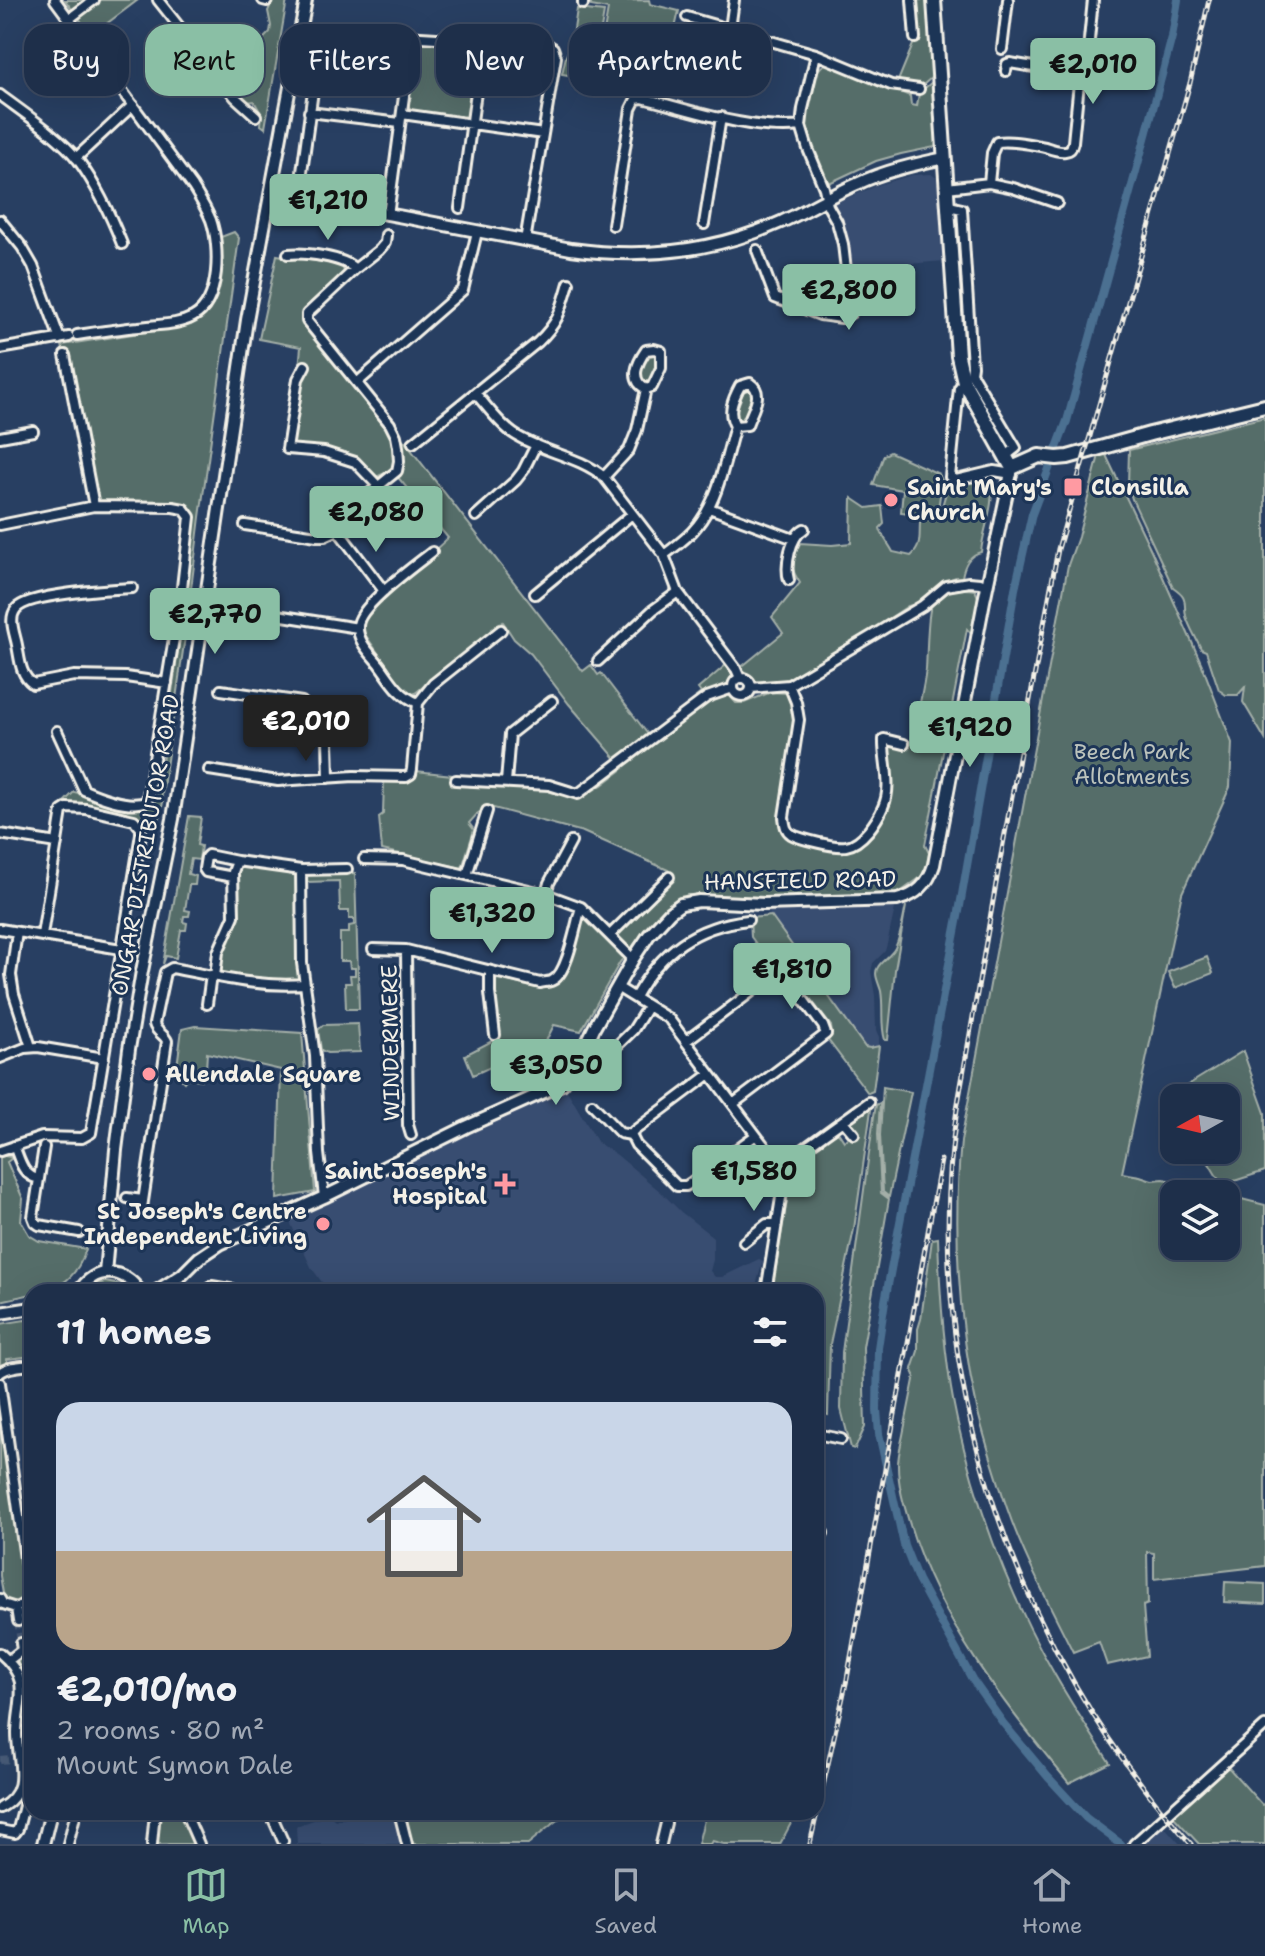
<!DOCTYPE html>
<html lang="en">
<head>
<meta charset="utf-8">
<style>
  :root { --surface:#1e2f4a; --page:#263751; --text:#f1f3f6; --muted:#a1a9b5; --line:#3c4a62; --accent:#8abfa5 }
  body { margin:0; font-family:"Shantell Sans",sans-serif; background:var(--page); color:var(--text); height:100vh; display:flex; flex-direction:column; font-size:30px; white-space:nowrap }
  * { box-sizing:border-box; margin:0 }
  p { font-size:26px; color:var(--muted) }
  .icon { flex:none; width:44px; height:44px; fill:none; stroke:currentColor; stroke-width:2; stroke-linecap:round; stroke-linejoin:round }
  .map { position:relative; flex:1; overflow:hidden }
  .panel { position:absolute; left:24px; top:1284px; width:800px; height:536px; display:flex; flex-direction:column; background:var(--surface); border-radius:24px; box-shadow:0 8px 32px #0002,0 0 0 2px var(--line) }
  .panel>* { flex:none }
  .hud { position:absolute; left:24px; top:24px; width:800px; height:72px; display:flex; gap:16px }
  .needle { width:52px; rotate:262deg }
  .fabs { position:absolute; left:1160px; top:1084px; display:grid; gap:16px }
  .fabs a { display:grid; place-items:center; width:80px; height:80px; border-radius:16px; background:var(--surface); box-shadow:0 8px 32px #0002,0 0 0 2px var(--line); font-size:40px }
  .price { position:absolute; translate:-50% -68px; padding:0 18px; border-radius:8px; background:var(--accent); color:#111; font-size:26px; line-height:52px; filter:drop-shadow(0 2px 4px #0008) }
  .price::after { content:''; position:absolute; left:50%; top:48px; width:24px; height:18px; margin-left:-12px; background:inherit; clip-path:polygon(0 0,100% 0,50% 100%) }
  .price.on { background:#222; color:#fff }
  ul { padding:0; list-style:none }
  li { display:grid; align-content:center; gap:16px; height:424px; padding:0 32px }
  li+li { border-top:2px solid var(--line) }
  li span { display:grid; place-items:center; height:248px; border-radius:24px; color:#555 }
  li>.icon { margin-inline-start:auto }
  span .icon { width:144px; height:144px; fill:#fffc; stroke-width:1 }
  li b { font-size:34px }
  h2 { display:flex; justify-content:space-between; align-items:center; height:96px; padding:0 32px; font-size:34px }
  .pill { padding:0 28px; border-radius:24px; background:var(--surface); box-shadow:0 8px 32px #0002,0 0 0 2px var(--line); font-size:28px; line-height:72px }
  .pill.on { background:var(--accent); color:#111 }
  .menu { display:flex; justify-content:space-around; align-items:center; height:112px; border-top:2px solid var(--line); background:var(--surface); font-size:22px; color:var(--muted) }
  .menu a { display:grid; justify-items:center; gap:4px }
  .menu .on { color:var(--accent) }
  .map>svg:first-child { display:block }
  .built { fill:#394d71 }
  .green { fill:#556d69; stroke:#a4afa8; stroke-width:2 }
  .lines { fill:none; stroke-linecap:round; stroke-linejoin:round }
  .canal { stroke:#4b6f91; stroke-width:8 }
  .minor-tunnel { stroke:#475a76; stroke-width:8; stroke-dasharray:8 4; stroke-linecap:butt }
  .minor-casing { stroke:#f4f1e8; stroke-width:14 }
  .tertiary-casing { stroke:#f4f1e8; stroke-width:16 }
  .secondary-casing { stroke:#f4f1e8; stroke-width:18 }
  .minor { stroke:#1d3557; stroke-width:8 }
  .tertiary { stroke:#1d3557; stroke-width:10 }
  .secondary { stroke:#1d3557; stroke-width:12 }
  .rail-casing { stroke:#f4f1e8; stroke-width:5 }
  .rail { stroke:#1d3557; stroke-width:2; stroke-dasharray:6; stroke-linecap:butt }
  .poi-dot { fill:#ff9aa2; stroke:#1d3557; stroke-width:3 }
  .labels { text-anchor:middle; stroke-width:6; stroke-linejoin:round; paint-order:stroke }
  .poi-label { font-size:22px; font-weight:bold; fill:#f4f1e8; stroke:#1d3557; text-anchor:start }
  .park-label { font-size:22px; fill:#bcc3bc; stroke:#1d3557 }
  .street-label { font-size:22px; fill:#f4f1e8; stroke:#1d3557 }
</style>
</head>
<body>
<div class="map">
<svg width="1265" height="1844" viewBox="0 0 1265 1844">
  <rect width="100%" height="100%" fill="#283f62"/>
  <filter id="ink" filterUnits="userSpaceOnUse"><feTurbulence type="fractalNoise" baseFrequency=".0125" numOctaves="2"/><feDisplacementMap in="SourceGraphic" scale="16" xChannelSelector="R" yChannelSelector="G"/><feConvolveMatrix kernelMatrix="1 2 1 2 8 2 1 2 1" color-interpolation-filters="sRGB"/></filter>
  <g filter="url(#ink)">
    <!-- built -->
    <path class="built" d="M931,174L938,179L941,188L945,261L894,265L853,271L847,243L840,218L833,204L881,184L912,175Z
      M895,908L887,944L885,951L873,963L871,972L875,996L876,1030L879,1037V1046L870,1048L865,1047L768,912Z
      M565,1087L598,1143L617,1155L662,1193L681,1212L713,1237V1260L710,1271L715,1277H722L759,1259L763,1261L754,1292H329L311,1267L291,1224L290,1216Z
      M380,1812H392L402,1844H297L296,1826L329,1815L335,1820Z
      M1162,1824L1180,1844H1141Z"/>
    <!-- green -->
    <path class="green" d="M65,0H138L97,31L94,38Z
      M273,0H287L265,128L261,125L262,115L254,101L246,102L241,99L223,75L241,62L270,32L271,26L268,11Z
      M649,0L650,4L679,11L668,58L669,59L659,97L636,89V85L596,77L608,9L591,6V1Z
      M917,0H928L932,77L922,86L898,84V81L914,42H920Z
      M577,9L604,12L592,79L562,74L566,56L572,43Z
      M425,41L478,46V54L470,115L468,118L414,111L409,107L408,100H410L411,97L408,96L416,46L418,42Z
      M825,64H829L889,90L900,92L910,96L911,105L917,106L919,93L932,82L937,137L935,147L901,154L876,161L827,184C819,175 809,149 807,136C803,118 808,74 825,64Z
      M234,232L239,238L235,267L200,517L185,637L161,801L163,802L160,817L156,822L108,810L61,805L74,792L154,807L158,790L185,602L194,518L190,509L182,506L95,502L62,345L191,325C224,303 220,272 221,237Z
      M277,255L342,265L344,272L311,302L304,315L307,324L405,442L583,671L591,665L598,675L601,673L653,741L710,702L729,695L736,703H744L771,692L788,693L795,708L793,744L781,814L782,829L789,837L857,845L875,832L889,796L892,772L888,754L891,743L911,744C916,719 923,694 926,669C927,657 927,615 931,607C939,590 959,587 975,590L978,597L973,636L967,629L925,845L929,853L925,874L899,893L886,897L788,899L687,895L668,905L653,921L620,962L581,1031L554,1025L542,1049L511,1069L506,1060L473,1075L465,1055L498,1038C494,1019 491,998 496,979C511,980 525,987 540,988C571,991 575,946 581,924L585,919L590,920L611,944L650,898L668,870L583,832L490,807L478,813L469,823L474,830L462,868L382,850L379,817L383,814L384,781L409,782L416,771L452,775L451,786H509L554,791L574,798L582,797L602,785L624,768L569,704L531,654L514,639L503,622L414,694L404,690L364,633V622L370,610L448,538L392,470L376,477L359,459L338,451L294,447L292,440L301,347L259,339Z
      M646,350L661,352L652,387L640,386L637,368Z
      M752,386C754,398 750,411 743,421H736L734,417L745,388Z
      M1265,417V739L1243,702L1245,687L1238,695H1226L1219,690L1206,651L1201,649C1197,639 1189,627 1186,616C1183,600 1189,598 1173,587L1132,499L1128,485L1129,450Z
      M890,452L939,474L942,481L937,517L901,512L903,490L873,485L884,455Z
      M1105,453L1151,550L1202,665L1232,743L1230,787L1182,893L1122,1173L1140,1176L1152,1180L1164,1179L1222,1194H1174V1246H1226V1195L1265,1205V1566L1154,1579V1553L1147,1552L1148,1604L1143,1606L1147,1656L1107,1665L1099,1642L1073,1652C1050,1605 1024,1558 1007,1508C996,1475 985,1442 977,1408C958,1324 953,1226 961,1141L1068,565L1078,537L1098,459L1099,456Z
      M984,481L991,482C995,505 983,529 981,552C968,555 964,566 962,577H956L948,580L928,594L921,603L908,606L846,647L778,684L757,683L739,669L783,633L772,617L800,583C788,565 792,562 800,543L832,545L851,543L852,498L867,508L882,506L884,524L880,528C881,535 889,544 893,552L911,556C922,546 919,537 920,523L926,519L933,521L939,517L947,489L955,485Z
      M727,664L732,673V681C722,689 709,692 698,700L696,697L701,693L698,689Z
      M189,816L201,817L197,845L201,846L199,860L191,859L188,874L196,876L195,885H189L185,910L190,911L189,916H184L183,922L187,923L186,930H181L176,958L166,956L163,964Z
      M243,865L286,871L296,874L297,878L299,971L298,979L295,981L230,976L223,975C214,954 233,934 238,914C242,899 236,884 238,869Z
      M355,873L359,1009H346L345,983H351L350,975H355V968H350L349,961H340V933H349V926L354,925V919H349V911H340L339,881L306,882L307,876L310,875Z
      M906,906L895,970L888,1040H885C880,1024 884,1008 881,991C879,983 873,974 878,967C882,960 891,956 895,948C901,936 903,919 906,906Z
      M771,916L865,1047L870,1048L879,1046L873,1091L868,1093L828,1040L832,1035L831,1026L792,975C787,968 782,965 774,968L751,937L750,918Z
      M1207,957L1213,973L1175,988L1168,972Z
      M358,1024L360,1052L327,1053L321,1050L318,1030L323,1025Z
      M195,1026L302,1033L315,1192L277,1199L281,1070L207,1053L206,1069L201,1080L187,1078L184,1082L176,1074L182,1029Z
      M1243,1051L1265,1113V1171L1222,1185L1201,1150H1226V1098H1174V1103L1170,1096Z
      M883,1087L911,1092L889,1197L883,1192L880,1135Z
      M872,1103L854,1229L830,1344L828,1415L816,1412V1292H772L790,1181L789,1169L791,1166L834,1134L838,1132L844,1141L856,1133L850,1122L852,1118Z
      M880,1103L878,1134L881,1193L889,1199L863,1347L865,1427L855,1449L851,1448L841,1409L842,1352L874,1116L876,1105Z
      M0,1155L10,1157L11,1159L7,1162L23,1199L21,1221L29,1235L39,1241L86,1249C78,1275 60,1292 32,1292V1294L0,1301Z
      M938,1238C940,1299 944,1361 957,1420C977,1508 1010,1597 1055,1675C1072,1705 1091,1734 1110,1763L1069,1783C1005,1706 940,1623 910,1525C904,1505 898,1486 898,1465C898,1455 901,1445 903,1435C907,1415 911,1395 915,1375L912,1369L918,1351V1329L921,1319L932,1239Z
      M105,1282L121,1285L128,1292H88L97,1284Z
      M25,1320L32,1321V1356L7,1359L8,1366L0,1368V1324Z
      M0,1415L26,1595L24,1600L16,1603L7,1601L3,1593L0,1576Z
      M1225,1582L1265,1584V1604L1224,1602Z
      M23,1656L29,1658L32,1663V1804L28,1803L31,1790L25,1789C25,1774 22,1759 21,1744C20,1718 34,1690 17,1667L19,1658Z
      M1228,1767L1262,1805L1265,1803V1844H1199L1173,1816Z
      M158,1812H181L195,1844H155Z
      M404,1812H567L528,1844H412Z
      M706,1812H797L780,1844H724L712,1841L710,1844H698Z"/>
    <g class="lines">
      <!-- canal -->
      <path class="canal" d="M1121,1844L1086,1818L1048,1777L1003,1723L972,1679L918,1580L904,1545L879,1434L877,1410L878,1348L885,1301L960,906L1015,589L1032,514L1067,421L1146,135L1172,37L1178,0"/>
      <!-- minor-tunnel -->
      <path class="minor-tunnel" d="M18,1621L21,1643
        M0,1760L10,1759"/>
      <!-- minor casing -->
      <g class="minor-casing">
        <path id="minor" d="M55,0L193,187C199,197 206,208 211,220C220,246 221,302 193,317C176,326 157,324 139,327C118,329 97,332 77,335
          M158,0L235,97L256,116
          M263,0L267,1
          M912,0L915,38
          M583,4V0
          M687,17L816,54L891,85L919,89
          M69,19L94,0
          M730,29L734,0
          M1002,49L1008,0
          M1087,60L1093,0
          M0,95C24,113 60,137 78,160C96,185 111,216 122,244
          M309,112L400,123
          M402,114L543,134
          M76,158L133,105
          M302,172L320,39L327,31L548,45L553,48L556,57L525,241
          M989,183L992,153L997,142C1013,140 1029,144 1045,147C1051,149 1058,152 1065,151C1072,150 1071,148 1073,142L1079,83L1076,74L1010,63L1007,64L1006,71
          M947,188L989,183L1013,188L1057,203
          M949,206L962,209L972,366L971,373L1016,448L1006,456
          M460,208L483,41
          M388,215L412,37
          M0,220L22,247L33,266L60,339
          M704,224L721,117
          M613,225L631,109L636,99L643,98C691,110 753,132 801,126
          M757,250L775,298L820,315L842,318L851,313L843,244L837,222L828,206L824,188L808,149L801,126L803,109L816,54
          M288,254C305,252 343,257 355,269
          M0,349L69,337
          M65,355L94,506
          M305,366L298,379L287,449L324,452L355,462L379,487
          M358,382L463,290L477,232
          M964,382L959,388L950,477L956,480L994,471L1012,474
          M475,393C487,406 499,424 514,434C541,452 579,456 604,477L664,555L678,592L736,669L740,678
          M0,437L33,431
          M413,443L538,342C559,322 561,310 569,283
          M604,477L629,450L637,430L646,389L652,387L661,368V351L654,349L646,350C637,363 629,380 646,389
          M709,508L794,539
          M476,516L516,480L523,471L536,445
          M0,525L94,506L173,507L184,509L190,517L181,596L147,801C130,809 100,797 84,790L57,731
          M245,525L317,536H325L340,529
          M340,529L339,524L343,515L397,471L399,461L398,447L396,436L390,424L307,321V314L355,269L379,250L385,243L386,235
          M340,529V533L384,591
          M664,555C676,546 688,538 697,526C719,499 725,459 735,426C727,412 733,399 740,386L750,383C765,393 752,410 747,425L735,426
          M789,580C785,566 790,537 804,529
          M132,588C111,589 27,594 16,609C8,619 15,634 17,645C20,660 20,675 33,684L74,676L126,677L167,683
          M535,594L632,514
          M233,608L358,628
          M598,661L653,610L678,592
          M733 687a9 9 0 1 1 18 0a9 9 0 1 1-18 0Z
          M789,685L796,702L799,720L784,817C785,824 785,830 791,834C799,839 836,848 846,846C862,844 877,821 883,807C893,785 883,762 884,739L904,744
          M751,688L789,685L922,606L946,586L969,582L980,583L987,586
          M221,690L302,702L328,740L329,778
          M418,703C398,695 391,680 379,664C370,653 357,641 358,626C358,606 416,565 432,552
          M209,770L278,781L354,776L406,777L411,774L412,769L418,703L433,684L501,630
          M456,780L549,785L578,794L707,697L733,688
          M506,782L510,734L552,701
          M0,834L57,843
          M364,859L403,860L546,894L581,907L633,959
          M301,870L302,963L315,1056L319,1153L324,1197
          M467,875L487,811
          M233,877L206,872L204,869L206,857L208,855L237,861
          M546,894L549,883L571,842
          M0,929L121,949
          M17,932L11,975L14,994L31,1047
          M610,935L669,877
          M373,949L406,950L540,983C543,982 551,982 553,980C568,973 576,923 581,907
          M406,950L408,1125L411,1135
          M490,971V993L495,1035
          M215,976L218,952L234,916L233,872L237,861L301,870L347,869
          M617,987L669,1019L783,1171L784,1179L766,1292
          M635,997C661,951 695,926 748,920
          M207,1004L211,975
          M686,1041L775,974L780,973L786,977L823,1026L826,1034L733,1104
          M0,1058L25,1048L38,1047L104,1058
          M596,1066L633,1030L648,1006
          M592,1104L620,1133L631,1135L636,1145L677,1186H686L692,1182L756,1135
          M843,1121L854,1134
          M631,1135L634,1131L710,1074
          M14,1146C20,1160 22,1176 39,1179
          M44,1147L33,1217L35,1222L39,1225L79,1232
          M0,1151L42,1137L82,1138L91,1133L141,834V828L134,820L86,809L67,808L62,811L42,935
          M780,1166L869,1102
          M127,1198L143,1200
          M142,1208L167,1041C164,1034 156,1032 154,1024L165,972L172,968C215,976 259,988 304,984
          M744,1242L767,1224H777
          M204,1292L212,1286L247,1292
          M0,1373C7,1366 22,1366 32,1365
          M0,1383L30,1594L25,1603L16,1608
          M816,1434L841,1439
          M816,1531L823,1533
          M0,1599L3,1604L16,1608
          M16,1608L18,1621
          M0,1653C33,1681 17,1700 17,1734C17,1763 32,1791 0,1808
          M9,1660L22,1650L21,1643
          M185,1812L199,1844
          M270,1812L283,1841
          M399,1812L407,1844
          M0,1830L15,1833L18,1829L27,1794
          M68,1844L76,1812
          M152,1844L155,1812
          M661,1844L666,1823L664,1812
          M1134,1844L1265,1726"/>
      </g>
      <!-- tertiary casing -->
      <g class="tertiary-casing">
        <path id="tertiary" d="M272,192L571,249C643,259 714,252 781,222C807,211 831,195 857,184C884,171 915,164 945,158
          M105,1273L116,1150L129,1049L142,971L173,819L247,320L306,0
          M79,1292C94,1266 124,1267 140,1292
          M155,1292L182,1275L199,1258L220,1244L324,1197L466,1127L562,1084L574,1070L594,1028L633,959L649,935L670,912L681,904L699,901L764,904L897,900C917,895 928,884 934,865L984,601L1012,468
          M0,1313L32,1308
          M43,1844L51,1812"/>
      </g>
      <!-- secondary casing -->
      <g class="secondary-casing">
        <path id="secondary" d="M934,0L958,356L964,382L1012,468L1039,456L1057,458L1068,457L1150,434L1265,406"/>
      </g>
      <!-- minor -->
      <use href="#minor" class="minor"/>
      <!-- tertiary -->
      <use href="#tertiary" class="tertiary"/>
      <!-- secondary -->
      <use href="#secondary" class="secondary"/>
      <!-- rail casing -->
      <g class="rail-casing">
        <path id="rail" d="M810,1844L847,1679L941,1160
          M1191,1844C1015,1649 917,1372 957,1109L1001,855L1058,549L1190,83L1209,0"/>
      </g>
      <!-- rail -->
      <use href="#rail" class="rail"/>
    </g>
  </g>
  <!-- markers -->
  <g class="poi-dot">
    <rect x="1063" y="477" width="20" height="20" rx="4"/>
    <circle cx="891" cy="500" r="8"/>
    <circle cx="149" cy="1074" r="8"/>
    <path d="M501 1172h8v8h8v8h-8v8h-8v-8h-8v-8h8z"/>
    <circle cx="323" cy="1224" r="8"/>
  </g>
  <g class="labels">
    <!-- poi labels -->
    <g class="poi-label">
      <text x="907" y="495">Saint Mary's<tspan x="907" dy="25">Church</tspan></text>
      <text x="1091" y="495">Clonsilla</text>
      <text x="165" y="1082">Allendale Square</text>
      <text x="487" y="1179" text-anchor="end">Saint Joseph's<tspan x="487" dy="25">Hospital</tspan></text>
      <text x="307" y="1219" text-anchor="end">St Joseph's Centre<tspan x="307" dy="25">Independent Living</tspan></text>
    </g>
    <!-- park labels -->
    <g class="park-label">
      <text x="1132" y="759">Beech Park<tspan x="1132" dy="25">Allotments</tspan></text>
    </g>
    <!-- street labels -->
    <g class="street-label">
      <text transform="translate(145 845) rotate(-80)" y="8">ONGAR DISTRIBUTOR ROAD</text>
      <text transform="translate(800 880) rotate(-1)" y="8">HANSFIELD ROAD</text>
      <text transform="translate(390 1043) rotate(-91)" y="8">WINDERMERE</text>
    </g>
  </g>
</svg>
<div class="fabs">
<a><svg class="needle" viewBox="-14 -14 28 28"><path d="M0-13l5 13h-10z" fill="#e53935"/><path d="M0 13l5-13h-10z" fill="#a1a9b5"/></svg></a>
<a><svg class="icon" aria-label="layers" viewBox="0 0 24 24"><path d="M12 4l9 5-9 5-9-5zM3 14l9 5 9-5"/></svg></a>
</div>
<b class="price" style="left:1093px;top:106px">€2,010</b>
<b class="price" style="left:328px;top:242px">€1,210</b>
<b class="price" style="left:849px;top:332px">€2,800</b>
<b class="price" style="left:376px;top:554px">€2,080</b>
<b class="price" style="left:215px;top:656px">€2,770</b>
<b class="price on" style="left:306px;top:763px">€2,010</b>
<b class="price" style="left:970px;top:769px">€1,920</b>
<b class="price" style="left:492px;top:955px">€1,320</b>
<b class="price" style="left:792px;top:1011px">€1,810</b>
<b class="price" style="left:556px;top:1107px">€3,050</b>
<b class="price" style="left:754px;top:1213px">€1,580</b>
<div class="hud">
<a class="pill">Buy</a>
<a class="pill on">Rent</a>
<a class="pill">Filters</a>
<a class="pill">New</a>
<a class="pill">Apartment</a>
</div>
<section class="panel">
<h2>11 homes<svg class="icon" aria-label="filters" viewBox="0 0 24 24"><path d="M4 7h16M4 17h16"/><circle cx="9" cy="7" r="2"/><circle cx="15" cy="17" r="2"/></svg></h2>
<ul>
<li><span style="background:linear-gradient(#c9d6e8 60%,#b9a48a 0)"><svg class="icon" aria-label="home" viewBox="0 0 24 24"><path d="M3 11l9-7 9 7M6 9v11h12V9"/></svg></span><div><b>€2,010/mo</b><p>2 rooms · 80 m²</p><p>Mount Symon Dale</p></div></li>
</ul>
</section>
</div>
<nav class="menu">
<a class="on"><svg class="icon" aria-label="map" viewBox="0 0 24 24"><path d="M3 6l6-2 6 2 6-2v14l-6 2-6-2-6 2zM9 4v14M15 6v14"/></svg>Map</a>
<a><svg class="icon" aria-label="saved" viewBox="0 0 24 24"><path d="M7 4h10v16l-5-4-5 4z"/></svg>Saved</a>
<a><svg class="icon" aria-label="home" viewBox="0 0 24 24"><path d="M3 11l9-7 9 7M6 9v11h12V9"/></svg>Home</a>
</nav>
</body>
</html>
